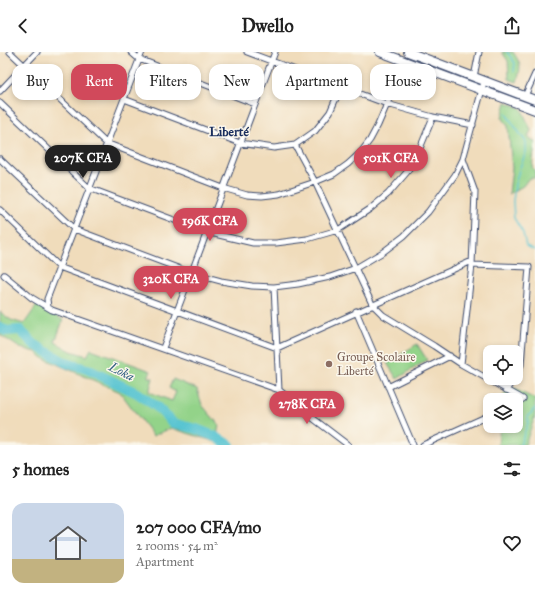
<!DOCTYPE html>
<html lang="en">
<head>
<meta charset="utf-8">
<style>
  :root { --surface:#fff; --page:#f6f6f6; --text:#222; --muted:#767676; --accent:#d1495b }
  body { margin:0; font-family:"IM FELL Great Primer",serif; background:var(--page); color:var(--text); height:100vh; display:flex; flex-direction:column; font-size:15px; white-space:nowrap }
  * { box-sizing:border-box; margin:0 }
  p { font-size:13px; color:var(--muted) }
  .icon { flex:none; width:22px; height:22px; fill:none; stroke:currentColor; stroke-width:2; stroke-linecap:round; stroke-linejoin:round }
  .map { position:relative; height:393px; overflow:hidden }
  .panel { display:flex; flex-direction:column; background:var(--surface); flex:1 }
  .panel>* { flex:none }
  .hud { position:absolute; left:12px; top:12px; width:511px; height:36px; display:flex; gap:8px }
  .controls { position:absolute; left:483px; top:293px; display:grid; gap:8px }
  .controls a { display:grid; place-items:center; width:40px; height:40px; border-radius:8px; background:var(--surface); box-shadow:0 2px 6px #0003; font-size:20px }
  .price { position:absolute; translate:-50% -34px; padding:0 9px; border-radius:14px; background:var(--accent); color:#fff; font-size:13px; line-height:26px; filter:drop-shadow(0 1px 2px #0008) }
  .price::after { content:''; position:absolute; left:50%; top:24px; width:12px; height:9px; margin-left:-6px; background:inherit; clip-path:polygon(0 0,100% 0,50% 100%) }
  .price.current { background:#222; color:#fff }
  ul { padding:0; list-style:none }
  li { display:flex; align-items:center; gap:12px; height:100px; padding:0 12px }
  li span { display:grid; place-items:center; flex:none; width:112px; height:80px; border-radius:12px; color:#555 }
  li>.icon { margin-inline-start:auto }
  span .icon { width:48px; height:48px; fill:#fffc; stroke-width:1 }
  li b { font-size:17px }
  h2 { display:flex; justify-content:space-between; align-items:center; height:48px; padding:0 12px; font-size:17px }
  .pill { padding:0 14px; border-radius:12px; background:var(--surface); box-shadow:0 2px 6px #0003; font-size:14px; line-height:36px }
  .pill.current { background:var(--accent); color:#fff }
  header { display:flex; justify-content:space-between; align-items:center; height:52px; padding:0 12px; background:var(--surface); font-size:18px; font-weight:800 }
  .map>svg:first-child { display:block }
  .green { fill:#93d389; stroke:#578174 }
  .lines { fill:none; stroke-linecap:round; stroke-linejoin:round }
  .stream { stroke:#58c4d1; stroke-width:1.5 }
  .river { stroke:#58c4d1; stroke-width:10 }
  .minor-casing { stroke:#3b496c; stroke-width:7 }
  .trunk-casing { stroke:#3b496c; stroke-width:10 }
  .minor { stroke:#fff; stroke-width:5 }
  .trunk { stroke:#fff; stroke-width:8 }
  .education-dot { fill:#8d6e63; stroke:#fbf7ec; stroke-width:1.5 }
  .labels { text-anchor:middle; stroke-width:3; stroke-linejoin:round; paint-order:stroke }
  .education-label { font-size:12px; fill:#785e54; stroke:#fbf7ec; text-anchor:start }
  .neighbourhood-label { font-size:13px; font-weight:bold; fill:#1b2f5e; stroke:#fbf7ec }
  .water-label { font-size:13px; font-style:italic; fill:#2d5c80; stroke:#fbf7ec }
</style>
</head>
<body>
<header><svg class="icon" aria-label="back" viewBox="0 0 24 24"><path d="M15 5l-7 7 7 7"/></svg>Dwello<svg class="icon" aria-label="share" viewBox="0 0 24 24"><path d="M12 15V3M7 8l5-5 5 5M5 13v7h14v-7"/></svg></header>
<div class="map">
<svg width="535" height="393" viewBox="0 0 535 393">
  <rect width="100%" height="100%" fill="#fbf7ec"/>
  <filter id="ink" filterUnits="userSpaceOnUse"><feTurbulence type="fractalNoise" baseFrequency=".025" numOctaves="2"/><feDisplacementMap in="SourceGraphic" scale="8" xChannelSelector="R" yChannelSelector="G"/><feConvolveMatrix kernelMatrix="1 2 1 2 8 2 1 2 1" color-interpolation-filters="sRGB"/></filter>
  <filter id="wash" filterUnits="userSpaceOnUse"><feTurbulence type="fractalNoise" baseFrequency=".012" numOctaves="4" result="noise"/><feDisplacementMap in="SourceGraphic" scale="16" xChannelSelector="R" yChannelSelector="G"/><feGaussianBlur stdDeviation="0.9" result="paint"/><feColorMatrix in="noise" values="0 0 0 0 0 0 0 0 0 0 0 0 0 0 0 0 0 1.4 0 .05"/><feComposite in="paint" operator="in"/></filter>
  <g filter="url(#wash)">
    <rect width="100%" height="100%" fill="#f0dcbb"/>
    <!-- green -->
    <path class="green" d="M502,0H513C522,13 521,15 517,30L509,27L508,9Z
      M506,50L521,56L531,78L528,85L534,89L535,92L532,115L535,119V126H529L523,134L509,142L512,116L508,74L502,65Z
      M38,252L63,268L55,290L71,299L87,304L91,297L151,319L148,325L153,326L149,340L172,349L176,340L169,336L173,327L197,337L202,353L219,373L216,390L171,376L153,384L120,340L43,306L36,300L20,296L0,283V260L11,268L24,272Z
      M417,292L427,308L397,327L387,311Z
      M511,335L535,347V364L525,393H498L500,374H516V348H502V345Z"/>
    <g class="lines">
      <!-- stream -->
      <path class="stream" d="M507,0L515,11L514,19
        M506,62L526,90V100L519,118L515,133L513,149L514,166L523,181L526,194L535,198
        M520,393L528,371V365L535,356"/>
      <!-- river -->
      <path class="river" d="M0,275L6,279L20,278L34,292L66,311L87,317L137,341L157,355L173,371L196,377L216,385L230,393"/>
    </g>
  </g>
  <g filter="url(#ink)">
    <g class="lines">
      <!-- minor casing -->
      <g class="minor-casing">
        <path id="minor" d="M10,0L106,91L223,136L247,143L262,144L279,142L315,130L334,122L348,112L361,100L370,88L378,73L387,52L404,9
          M131,0L139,7L255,52
          M247,0L387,52L433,65L473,73
          M474,25L479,0
          M0,39L37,0
          M525,44L535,22
          M124,47L240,91L274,96L295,93L315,79L330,60L341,35
          M0,51L89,136L206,180L253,191H276L307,187L338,178L370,157L388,142L407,120L418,101L433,65
          M295,93L315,130L372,252L383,263L434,294L461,312L523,347L516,351
          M0,107L74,177L191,221L221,229L252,234L274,235L298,232L330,225L356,216L383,200L404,184L428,160L455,123L463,107L484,30
          M0,158L59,215L277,296L472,209
          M472,213L529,215L521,313L516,324
          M4,223L32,246L52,258L279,338L306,361L348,393
          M274,235L279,338
          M48,255L47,247L142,0
          M356,259L413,393
          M163,296L275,0
          M461,312L472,213L475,140L463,107
          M388,335L450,304
          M506,338L515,326
          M423,393L490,363"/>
      </g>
      <!-- trunk casing -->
      <g class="trunk-casing">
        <path id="trunk" d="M380,0L535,58
          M408,0L535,48"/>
      </g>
      <!-- minor -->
      <use href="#minor" class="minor"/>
      <!-- trunk -->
      <use href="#trunk" class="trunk"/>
    </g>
  </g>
  <!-- markers -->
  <circle class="education-dot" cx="329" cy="312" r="4"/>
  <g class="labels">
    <!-- education labels -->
    <g class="education-label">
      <text x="337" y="309">Groupe Scolaire<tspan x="337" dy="14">Liberté</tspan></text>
    </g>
    <!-- neighbourhood labels -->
    <g class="neighbourhood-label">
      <text x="229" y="84">Liberté</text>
    </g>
    <!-- water labels -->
    <g class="water-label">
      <text transform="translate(122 319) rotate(26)" y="5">Loka</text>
    </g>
  </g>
</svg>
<div class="controls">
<a><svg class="icon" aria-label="locate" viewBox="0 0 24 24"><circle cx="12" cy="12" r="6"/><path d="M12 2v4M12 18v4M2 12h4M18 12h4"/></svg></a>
<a><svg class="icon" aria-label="layers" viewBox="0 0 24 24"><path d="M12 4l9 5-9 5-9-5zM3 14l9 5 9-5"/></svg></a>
</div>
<b class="price current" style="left:83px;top:127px">207K CFA</b>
<b class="price" style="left:391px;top:127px">501K CFA</b>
<b class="price" style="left:210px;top:190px">196K CFA</b>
<b class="price" style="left:171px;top:248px">320K CFA</b>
<b class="price" style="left:307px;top:373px">278K CFA</b>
<div class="hud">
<a class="pill">Buy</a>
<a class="pill current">Rent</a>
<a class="pill">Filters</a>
<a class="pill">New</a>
<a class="pill">Apartment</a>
<a class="pill">House</a>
</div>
</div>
<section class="panel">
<h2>5 homes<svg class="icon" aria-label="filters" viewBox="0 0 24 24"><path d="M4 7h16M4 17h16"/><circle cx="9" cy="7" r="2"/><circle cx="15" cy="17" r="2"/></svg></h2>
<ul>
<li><span style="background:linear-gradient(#c9d6e8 70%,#c2b280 0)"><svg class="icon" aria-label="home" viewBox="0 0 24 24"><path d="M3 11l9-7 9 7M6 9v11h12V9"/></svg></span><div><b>207 000 CFA/mo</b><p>2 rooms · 54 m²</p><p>Apartment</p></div><svg class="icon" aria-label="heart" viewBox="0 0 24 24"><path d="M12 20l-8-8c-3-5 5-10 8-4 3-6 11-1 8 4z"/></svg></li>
</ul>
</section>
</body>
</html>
